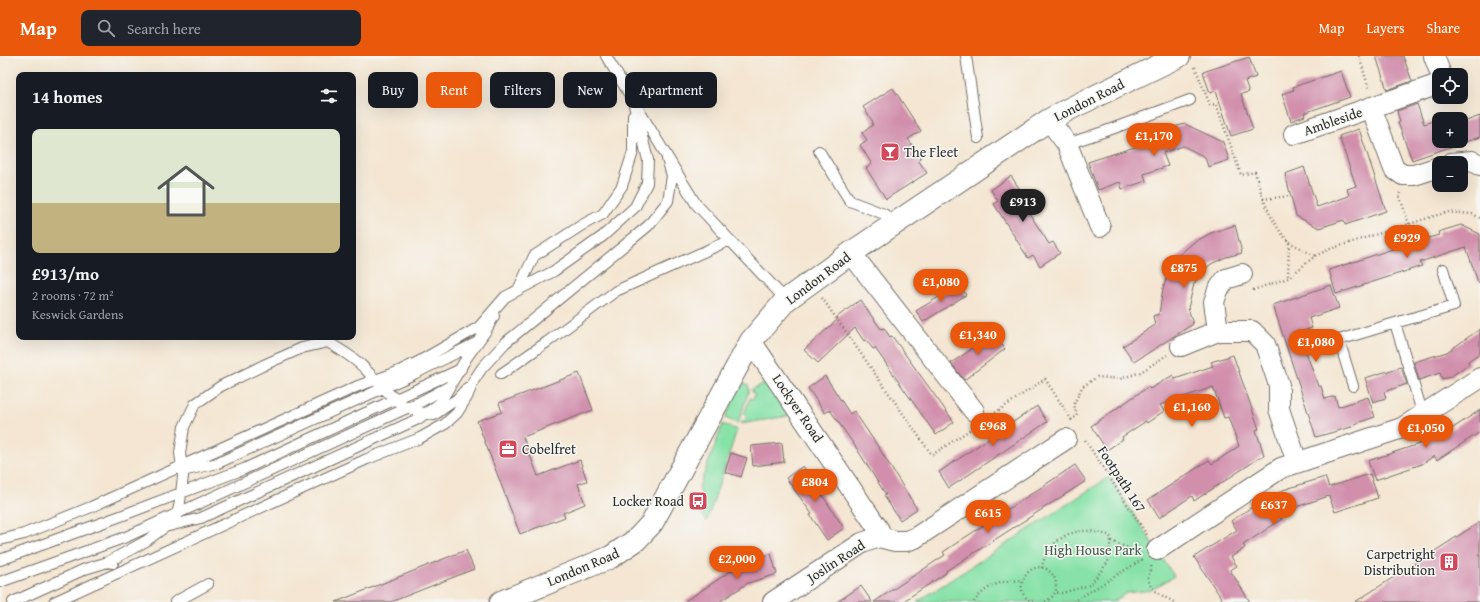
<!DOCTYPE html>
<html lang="en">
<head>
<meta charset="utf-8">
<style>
  :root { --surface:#171b24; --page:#20242c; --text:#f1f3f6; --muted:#9ea1a6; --accent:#ea580c }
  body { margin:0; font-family:"Gentium Book Plus",serif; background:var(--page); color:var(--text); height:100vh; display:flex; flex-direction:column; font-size:15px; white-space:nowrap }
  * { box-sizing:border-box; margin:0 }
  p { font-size:13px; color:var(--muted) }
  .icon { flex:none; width:22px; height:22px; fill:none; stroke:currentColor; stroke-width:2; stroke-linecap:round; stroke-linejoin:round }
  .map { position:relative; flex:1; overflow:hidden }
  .sheet { position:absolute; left:16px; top:16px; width:340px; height:268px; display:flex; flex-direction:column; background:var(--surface); border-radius:8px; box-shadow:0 4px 16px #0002 }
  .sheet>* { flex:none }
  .hud { position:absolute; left:368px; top:16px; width:380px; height:36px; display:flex; gap:8px }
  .tools { position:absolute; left:1432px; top:12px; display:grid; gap:8px }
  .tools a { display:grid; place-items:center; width:36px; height:36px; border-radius:8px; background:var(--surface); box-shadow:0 4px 16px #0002; font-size:20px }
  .price { position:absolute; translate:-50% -34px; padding:0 9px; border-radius:14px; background:var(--accent); color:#fff; font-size:13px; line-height:26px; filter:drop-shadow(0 1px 2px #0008) }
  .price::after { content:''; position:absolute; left:50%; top:24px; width:12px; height:9px; margin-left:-6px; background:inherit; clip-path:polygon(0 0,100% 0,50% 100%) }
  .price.selected { background:#222; color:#fff }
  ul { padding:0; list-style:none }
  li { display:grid; align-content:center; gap:8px; height:212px; padding:0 16px }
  li span { display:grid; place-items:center; height:124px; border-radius:8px; color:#555 }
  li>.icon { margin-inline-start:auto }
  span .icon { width:72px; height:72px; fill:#fffc; stroke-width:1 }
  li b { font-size:17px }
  h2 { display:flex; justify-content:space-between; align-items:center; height:48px; padding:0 16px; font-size:17px }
  .chip { padding:0 14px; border-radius:8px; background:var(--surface); box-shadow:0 4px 16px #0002; font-size:14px; line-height:36px }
  .chip.selected { background:var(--accent); color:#fff }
  header { display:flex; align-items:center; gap:24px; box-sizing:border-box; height:56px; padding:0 20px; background:var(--accent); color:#fff }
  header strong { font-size:19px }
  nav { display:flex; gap:22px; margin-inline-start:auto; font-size:14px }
  .search { width:280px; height:36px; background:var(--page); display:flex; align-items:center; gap:10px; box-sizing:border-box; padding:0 14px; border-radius:8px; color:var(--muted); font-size:15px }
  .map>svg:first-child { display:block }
  .green { fill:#87e2a7; stroke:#598669 }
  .building { fill:#d18fac }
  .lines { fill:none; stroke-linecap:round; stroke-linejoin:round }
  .lane-casing { stroke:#716c65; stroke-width:12 }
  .street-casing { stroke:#716c65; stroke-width:22 }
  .secondary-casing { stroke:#716c65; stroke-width:24 }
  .path { stroke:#716c65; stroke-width:2.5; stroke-dasharray:1 3; stroke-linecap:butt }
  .lane { stroke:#fff; stroke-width:10 }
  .street { stroke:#fff; stroke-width:20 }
  .secondary { stroke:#fff; stroke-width:22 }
  .labels { text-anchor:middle; stroke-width:3; stroke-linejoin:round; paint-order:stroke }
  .street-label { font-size:14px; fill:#2b2b2b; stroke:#f6f6f2 }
  .poi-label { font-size:14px; fill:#2b2b2b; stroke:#f6f6f2; text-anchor:start }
  .park-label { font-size:14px; fill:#42594a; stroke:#f6f6f2 }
</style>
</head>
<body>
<header>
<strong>Map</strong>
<div class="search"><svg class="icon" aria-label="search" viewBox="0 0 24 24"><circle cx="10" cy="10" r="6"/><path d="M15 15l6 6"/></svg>Search here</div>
<nav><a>Map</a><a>Layers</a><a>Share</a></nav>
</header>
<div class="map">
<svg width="1480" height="546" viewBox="0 0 1480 546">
  <rect width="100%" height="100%" fill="#f6f6f2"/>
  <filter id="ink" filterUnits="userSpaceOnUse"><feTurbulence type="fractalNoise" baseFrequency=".025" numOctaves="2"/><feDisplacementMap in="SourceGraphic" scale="8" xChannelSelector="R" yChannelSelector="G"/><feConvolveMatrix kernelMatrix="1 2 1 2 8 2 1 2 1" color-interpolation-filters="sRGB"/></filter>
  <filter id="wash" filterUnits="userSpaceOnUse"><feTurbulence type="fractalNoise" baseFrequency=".012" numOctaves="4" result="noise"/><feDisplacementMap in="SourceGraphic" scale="16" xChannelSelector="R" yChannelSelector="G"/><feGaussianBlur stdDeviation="0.9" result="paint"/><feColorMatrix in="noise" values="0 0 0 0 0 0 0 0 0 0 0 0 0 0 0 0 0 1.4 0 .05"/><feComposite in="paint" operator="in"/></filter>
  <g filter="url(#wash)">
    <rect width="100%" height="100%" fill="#f4e6d2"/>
    <!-- green -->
    <path class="green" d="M742,327L748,329L749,334L738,367L725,362L740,329Z
      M764,328L769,330L788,360L741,368L742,365H745L747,360L744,358L750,342L753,343L755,338L752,336V333Z
      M723,368L737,374L707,465L696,453L701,439L699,431Z
      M1109,421L1174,520L1151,534L1126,537L1113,546H917Z"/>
    <g id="blocks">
      <!-- building -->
      <path class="building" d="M1376,0H1403L1412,25L1387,34Z
        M1249,1L1256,21L1245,25L1249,36L1241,38L1253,73L1231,80L1216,35L1210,37L1203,16Z
        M1341,15L1350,41L1304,57L1305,60L1291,65L1282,38L1294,34L1293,31Z
        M893,32L921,75L908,83L921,102L918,104L927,117L886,143L866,112L872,108L860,89L867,84L862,77L873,69L872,67L873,66L863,51Z
        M1417,48L1424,68L1433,65L1437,75L1439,74V85H1461V67L1480,60V81L1412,104L1398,67L1400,66L1397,55Z
        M1185,68L1223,86L1229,104L1208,111L1205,101L1183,90L1163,97L1168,110L1144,118L1146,125L1122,133L1120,126L1098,134L1088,106L1169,80L1166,73Z
        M1359,73L1386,155L1345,169L1344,164L1319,172L1296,160L1285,118L1304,111L1317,151L1349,140L1347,133L1356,130L1339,80Z
        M1011,120L1019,132L1015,135L1049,188L1053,186L1060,197L1040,210L1033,199L1028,202L994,148L998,145L991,134Z
        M1235,169L1242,197L1226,201L1211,208L1201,217L1194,228L1188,252L1193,268L1134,306L1123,290L1155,269L1153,260L1159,258L1163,232L1170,213L1179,199L1193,187L1211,177Z
        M1461,169L1480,178V226H1478L1466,191L1420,206L1422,210L1336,238L1329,214L1414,186L1439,179L1438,176Z
        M960,228L966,239L923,266L916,255Z
        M1331,229L1339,252L1309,262L1312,272L1303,275L1307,289L1304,290L1318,330H1321L1325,343L1335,340L1338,351L1368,341L1375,361L1354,368L1355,370L1316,381L1273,249Z
        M860,244L881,273L884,272L890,281L892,280L954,366L936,379L875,292L873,293L866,284L864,285L855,272L818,307L804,294L838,263L837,261Z
        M1480,273V297L1468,305L1469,308L1450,321L1442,323L1440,317L1419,324L1414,306L1447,296Z
        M992,276L1005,293L964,324L951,307L972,293L971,291Z
        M1233,299L1259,373L1256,374L1264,399L1194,445L1192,440L1159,462L1148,444L1209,404L1212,408L1239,390L1228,361L1224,362L1213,331L1160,349L1164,355L1147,367L1146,365L1122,381L1123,383L1107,394L1091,370L1148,331L1150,333L1173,319L1175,323L1213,310L1211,306Z
        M1401,311L1407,328L1384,336L1386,342L1373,346L1365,322Z
        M579,317L593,354L523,381L538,420L580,404L587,425L578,428L585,448L563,457L565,461L520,478L477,365L502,356L499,347Z
        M825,320L850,358L854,355L877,389L917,453L900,464L884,440L886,439L855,390L830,354L825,357L808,332Z
        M1037,350L1047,366L949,432L939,416Z
        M1480,354V376L1437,404L1434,400L1422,408L1375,424L1368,405L1425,386L1422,383L1433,376L1438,382Z
        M782,387L784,406L753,410L751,390Z
        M731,397L747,402L741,421L725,416Z
        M1075,409L1086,425L946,515V517L902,546H874L945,499L943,496Z
        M803,410L844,472L827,484L810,459L812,458L786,422Z
        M1370,418L1378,442L1335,456L1329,440L1278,457L1282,463L1243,489L1245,492L1231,501L1237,510L1230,514L1250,546H1224L1194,501L1237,474L1231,465L1270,439L1272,442L1283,434L1325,421L1329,431Z
        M1480,466V546H1355Z
        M466,494L474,513L391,546H336Z
        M771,498L777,518L748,527L719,546H684L743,507Z
        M861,530L872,546H837Z"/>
    </g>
  </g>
  <g filter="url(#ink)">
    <use href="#blocks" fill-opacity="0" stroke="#716c65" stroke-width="1"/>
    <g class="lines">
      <!-- lane casing -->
      <g class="lane-casing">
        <path id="lane" d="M606,0L696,148L786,244
          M966,0L978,82
          M1067,88L1106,75L1190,44
          M819,95L850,145L884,158L894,168
          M518,234L534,200L582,169L603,158L622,130L633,96V59
          M1395,267L1454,250L1443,213
          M501,318L547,286L616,235L730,184
          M1353,330L1339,284L1395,267L1423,359
          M182,415L218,407L414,318L476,287
          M169,470L201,462L418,363L440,347L467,301L485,276L494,260
          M0,484L24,478L91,451L358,330L395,317L418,306L479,271L505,241L554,215L603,180L635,151L647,127L648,104L633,45
          M0,504L118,461L244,413L461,313
          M108,506L146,485L176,463L180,446L183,420L180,397L184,371L195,348L221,330L266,308L302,292L328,286C342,295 357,303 368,316C391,339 399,354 434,359L457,343L467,332
          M0,526L126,481L420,346L450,330
          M13,546L85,513L108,506L113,507
          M54,546L367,403L420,382L445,368L457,357L467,341L474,324L482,312L505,287L648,170L668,145L672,120L666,99
          M175,546L208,528"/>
      </g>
      <!-- street casing -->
      <g class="street-casing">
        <path id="street" d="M1434,0L1441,19
          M1371,51L1394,113L1403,119H1414L1439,111
          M1049,64L1067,88L1100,171
          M1294,78L1439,28
          M1451,107L1472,105L1480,109
          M851,197L974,355
          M1218,275L1214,246L1218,234L1226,223L1242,218
          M751,285L879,474V481
          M1181,290L1218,275H1252L1265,288L1279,329V353L1297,406
          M1157,494L1281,412L1402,372L1480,322
          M773,546L862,487L879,481L895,485H906L915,482L1066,383"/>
      </g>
      <!-- secondary casing -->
      <g class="secondary-casing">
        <path id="secondary" d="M501,546L611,501L636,484L652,467L751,285L786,244L851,197L1049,64L1071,52L1179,0"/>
      </g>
      <!-- path -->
      <path class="path" d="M1359,0L1369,33
        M1195,11L1210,49L1216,48L1241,119L1255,116C1262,141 1270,166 1289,186L1288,221
        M1400,137L1399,139L1409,168
        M1263,143L1290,140
        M1289,186L1315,200
        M1253,234L1288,222L1315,200L1330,193L1447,156L1472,158L1480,162
        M822,242L932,399L971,373
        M992,359L1045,323L1073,366
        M1071,364L1077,360L1074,348L1082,331L1097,321L1120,323L1141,316L1167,299
        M1085,384L1147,479
        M1111,485L1140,497
        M1151,510C1152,515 1148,518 1148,522C1149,535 1165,541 1174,546
        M1042,512C1045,491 1065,474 1087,475C1094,475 1102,478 1109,479L1111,482L1108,506L1090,529L1062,537L1055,536
        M974,546C985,530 1003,523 1022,525
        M1033,546C1006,535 1033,497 1051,517C1054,520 1056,524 1056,529C1057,537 1052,542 1045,546
        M1073,546L1143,503"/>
      <!-- lane -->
      <use href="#lane" class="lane"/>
      <!-- street -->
      <use href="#street" class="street"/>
      <!-- secondary -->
      <use href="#secondary" class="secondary"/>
    </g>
  </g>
  <!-- icons -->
  <defs>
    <g id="bar-square" transform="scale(1)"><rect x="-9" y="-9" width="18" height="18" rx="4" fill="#d1495b" stroke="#f6f6f2"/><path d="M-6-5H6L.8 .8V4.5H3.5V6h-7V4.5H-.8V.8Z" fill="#fff"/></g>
    <g id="office-square" transform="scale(1)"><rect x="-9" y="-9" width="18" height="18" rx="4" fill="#d1495b" stroke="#f6f6f2"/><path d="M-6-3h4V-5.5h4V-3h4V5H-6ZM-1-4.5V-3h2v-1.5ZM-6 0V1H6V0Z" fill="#fff"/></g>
    <g id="bus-square" transform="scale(1)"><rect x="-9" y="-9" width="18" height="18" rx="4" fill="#d1495b" stroke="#f6f6f2"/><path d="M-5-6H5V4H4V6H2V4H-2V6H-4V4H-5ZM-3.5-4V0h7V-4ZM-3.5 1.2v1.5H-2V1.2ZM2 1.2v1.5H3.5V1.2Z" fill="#fff"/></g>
    <g id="building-square" transform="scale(1)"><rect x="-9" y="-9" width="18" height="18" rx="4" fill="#d1495b" stroke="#f6f6f2"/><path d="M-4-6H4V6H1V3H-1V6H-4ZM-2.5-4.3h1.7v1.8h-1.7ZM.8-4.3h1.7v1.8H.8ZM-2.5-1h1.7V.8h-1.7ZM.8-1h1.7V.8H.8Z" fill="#fff"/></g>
  </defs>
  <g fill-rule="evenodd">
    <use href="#bar-square" x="890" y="96"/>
    <use href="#office-square" x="508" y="393"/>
    <use href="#bus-square" x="698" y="445"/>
    <use href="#building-square" x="1449" y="506"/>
  </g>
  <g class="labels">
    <!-- street labels -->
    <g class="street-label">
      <text transform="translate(1089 44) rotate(-27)" y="5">London Road</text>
      <text transform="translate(1333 65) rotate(-19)" y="5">Ambleside</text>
      <text transform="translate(818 222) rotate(-37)" y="5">London Road</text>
      <text transform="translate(798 352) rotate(56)" y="5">Lockyer Road</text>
      <text transform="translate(1122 423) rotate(57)" y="5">Footpath 167</text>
      <text transform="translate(836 505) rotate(-33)" y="5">Joslin Road</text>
      <text transform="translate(583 511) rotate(-23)" y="5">London Road</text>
    </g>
    <!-- poi labels -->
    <g class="poi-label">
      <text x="904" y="101">The Fleet</text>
      <text x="522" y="398">Cobelfret</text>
      <text x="684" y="450" text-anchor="end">Locker Road</text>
      <text x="1435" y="503" text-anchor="end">Carpetright<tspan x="1435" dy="16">Distribution</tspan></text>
    </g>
    <!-- park labels -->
    <g class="park-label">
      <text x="1093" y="499">High House Park</text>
    </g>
  </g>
</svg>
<div class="tools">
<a><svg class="icon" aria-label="locate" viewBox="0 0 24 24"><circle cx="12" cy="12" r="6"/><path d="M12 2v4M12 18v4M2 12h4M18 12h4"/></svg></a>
<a>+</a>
<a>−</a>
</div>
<b class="price" style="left:1154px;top:101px">£1,170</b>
<b class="price selected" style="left:1023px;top:167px">£913</b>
<b class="price" style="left:1407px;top:203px">£929</b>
<b class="price" style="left:1184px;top:233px">£875</b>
<b class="price" style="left:941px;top:247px">£1,080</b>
<b class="price" style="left:978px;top:300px">£1,340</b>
<b class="price" style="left:1316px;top:307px">£1,080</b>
<b class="price" style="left:1192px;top:372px">£1,160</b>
<b class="price" style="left:993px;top:391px">£968</b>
<b class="price" style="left:1426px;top:393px">£1,050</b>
<b class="price" style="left:815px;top:447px">£804</b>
<b class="price" style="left:1274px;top:470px">£637</b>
<b class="price" style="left:988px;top:478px">£615</b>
<b class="price" style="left:737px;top:524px">£2,000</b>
<div class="hud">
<a class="chip">Buy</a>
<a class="chip selected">Rent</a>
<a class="chip">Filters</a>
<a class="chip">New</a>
<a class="chip">Apartment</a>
</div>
<section class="sheet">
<h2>14 homes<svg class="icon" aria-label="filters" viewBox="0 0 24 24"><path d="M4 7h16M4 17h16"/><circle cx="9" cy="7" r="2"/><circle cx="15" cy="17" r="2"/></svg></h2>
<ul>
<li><span style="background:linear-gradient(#dfe7d0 60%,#c2b280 0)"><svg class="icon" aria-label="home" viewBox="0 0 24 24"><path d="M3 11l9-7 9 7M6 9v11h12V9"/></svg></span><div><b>£913/mo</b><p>2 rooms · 72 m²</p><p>Keswick Gardens</p></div></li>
</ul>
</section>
</div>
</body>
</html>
